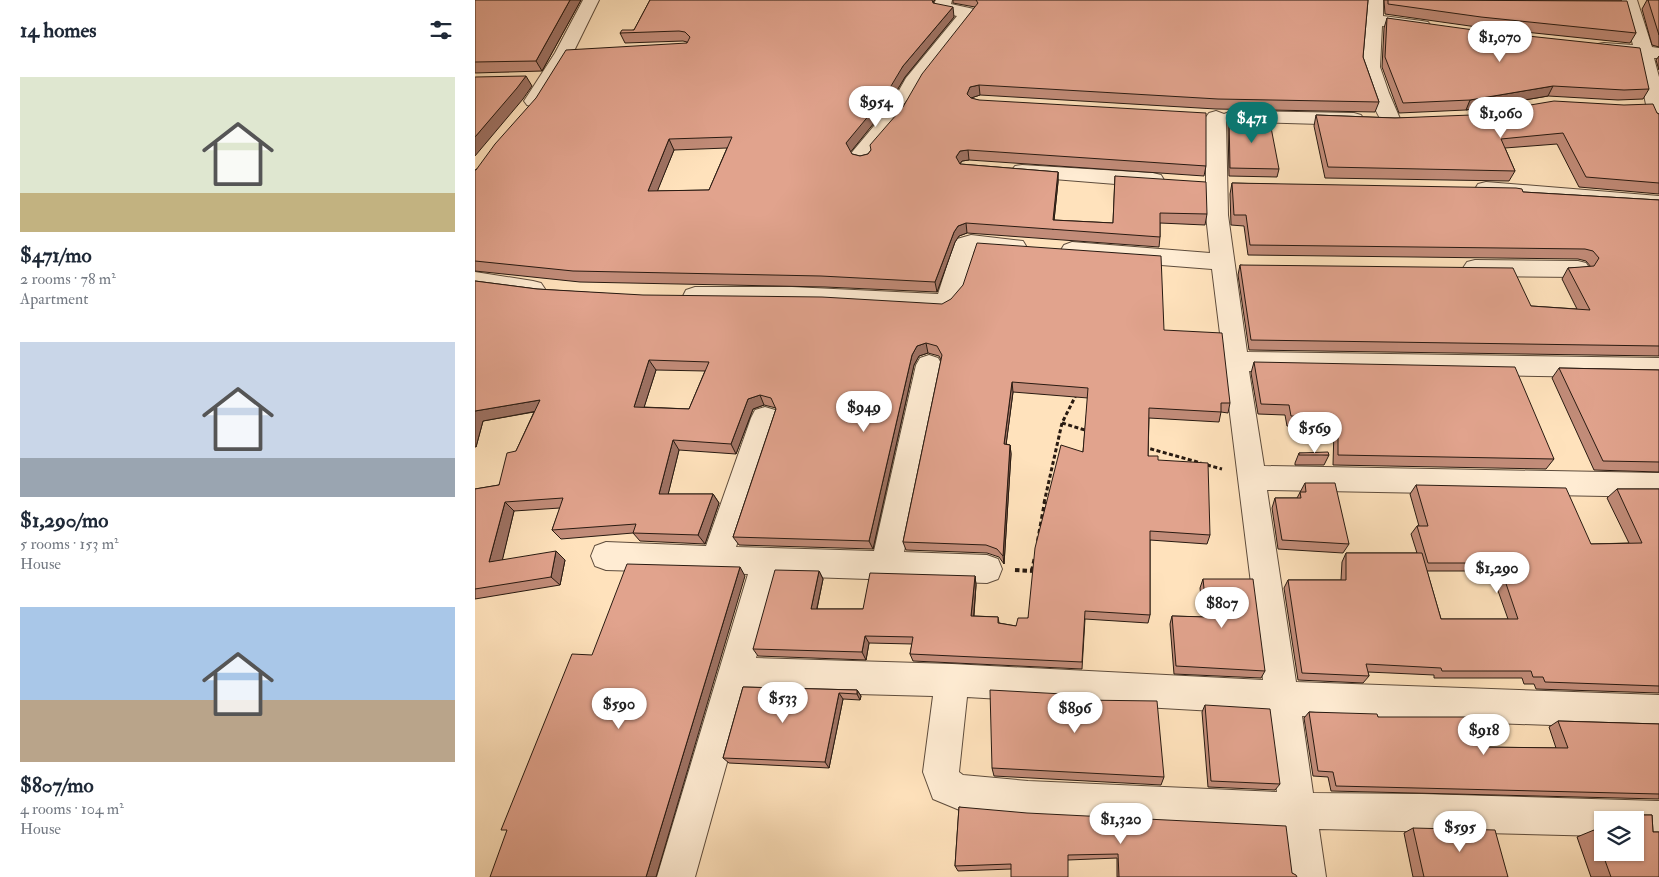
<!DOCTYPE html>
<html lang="en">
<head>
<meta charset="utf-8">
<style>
  :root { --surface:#fff; --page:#f2f2f3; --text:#1f2937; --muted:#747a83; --accent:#0f766e }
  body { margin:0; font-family:"IM FELL Double Pica",serif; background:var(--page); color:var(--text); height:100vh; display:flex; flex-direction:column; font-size:19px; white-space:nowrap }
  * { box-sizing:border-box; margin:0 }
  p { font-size:16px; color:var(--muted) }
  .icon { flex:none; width:28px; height:28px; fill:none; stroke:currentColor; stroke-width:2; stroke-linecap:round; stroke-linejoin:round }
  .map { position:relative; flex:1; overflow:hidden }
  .panel { display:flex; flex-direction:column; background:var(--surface); width:475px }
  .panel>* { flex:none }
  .tools { position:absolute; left:1119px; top:811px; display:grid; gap:10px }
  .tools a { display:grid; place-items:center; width:50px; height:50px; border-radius:0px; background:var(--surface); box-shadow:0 1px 4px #0004; font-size:25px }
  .price { position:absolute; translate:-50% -42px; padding:0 11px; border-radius:18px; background:#fff; color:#222; font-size:16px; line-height:32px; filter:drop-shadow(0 1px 2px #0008) }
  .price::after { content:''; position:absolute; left:50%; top:30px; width:15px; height:11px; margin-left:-8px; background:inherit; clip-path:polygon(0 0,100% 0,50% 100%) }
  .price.on { background:var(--accent); color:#fff }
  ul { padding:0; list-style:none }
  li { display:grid; align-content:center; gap:10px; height:265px; padding:0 20px }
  li span { display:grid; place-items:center; height:155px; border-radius:0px; color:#555 }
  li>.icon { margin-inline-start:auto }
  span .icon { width:90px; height:90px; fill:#fffc; stroke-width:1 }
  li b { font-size:21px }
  h2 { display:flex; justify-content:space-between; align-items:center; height:60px; padding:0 20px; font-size:21px }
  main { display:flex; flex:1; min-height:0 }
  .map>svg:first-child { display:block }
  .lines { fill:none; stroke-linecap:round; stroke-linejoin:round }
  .street-casing { stroke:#5e4c3c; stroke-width:2 }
  .path-far1 { stroke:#281a11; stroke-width:3; stroke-dasharray:4 2.5; stroke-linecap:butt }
  .path { stroke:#281a11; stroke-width:4; stroke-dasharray:4.5 3; stroke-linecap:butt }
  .street { fill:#ffecd3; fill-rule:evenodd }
  .wall { fill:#c28c79; stroke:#281a11; fill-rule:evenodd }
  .shaded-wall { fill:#9e7263; stroke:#281a11 }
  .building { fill:#e1a38d; stroke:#281a11; fill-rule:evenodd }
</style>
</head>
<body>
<main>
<section class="panel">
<h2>14 homes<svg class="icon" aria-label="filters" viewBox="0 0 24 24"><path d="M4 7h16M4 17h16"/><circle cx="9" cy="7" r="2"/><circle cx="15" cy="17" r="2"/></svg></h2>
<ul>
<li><span style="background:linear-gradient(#dfe7d0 75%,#c2b280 0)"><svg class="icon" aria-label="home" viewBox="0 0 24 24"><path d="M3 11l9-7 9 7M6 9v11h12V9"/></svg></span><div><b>$471/mo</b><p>2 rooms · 78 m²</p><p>Apartment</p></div></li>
<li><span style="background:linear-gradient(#c9d6e8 75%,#9aa5b1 0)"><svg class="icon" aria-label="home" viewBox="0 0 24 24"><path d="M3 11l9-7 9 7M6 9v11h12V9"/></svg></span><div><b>$1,290/mo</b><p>5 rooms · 153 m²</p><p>House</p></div></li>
<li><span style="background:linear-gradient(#a9c7e8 60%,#b9a48a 0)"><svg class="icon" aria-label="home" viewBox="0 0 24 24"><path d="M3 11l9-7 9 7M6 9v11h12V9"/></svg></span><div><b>$807/mo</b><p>4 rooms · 104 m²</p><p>House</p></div></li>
</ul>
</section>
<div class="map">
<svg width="1184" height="877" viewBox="0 0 1184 877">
  <rect width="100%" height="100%" fill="#ffe2bc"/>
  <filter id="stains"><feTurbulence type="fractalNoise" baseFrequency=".004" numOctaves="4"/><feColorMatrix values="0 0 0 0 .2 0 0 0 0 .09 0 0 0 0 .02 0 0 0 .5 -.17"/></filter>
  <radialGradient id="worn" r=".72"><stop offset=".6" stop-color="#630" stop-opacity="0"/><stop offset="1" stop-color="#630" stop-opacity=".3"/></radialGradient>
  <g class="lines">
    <!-- street casing -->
    <g class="street-casing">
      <path id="street" d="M108,0H124L98,53L69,101L66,105L59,107L52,105L49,101L80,53Z
        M461,0H477L476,4L499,9L502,13L447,83L428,116L395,155L397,159L394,163L387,165L380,163L375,155L378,151L414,108L431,78L482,16L460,11L457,7Z
        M892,0H908V16L947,21L953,22L956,26L953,30L947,31L907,26L905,67L914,93L926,121L923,125L916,127L909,125C900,112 888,82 887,67C885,47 890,20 892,0Z
        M1146,0H1162L1177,47L1184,48V58H1179L1184,77V125L1177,123L1174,119L1161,56L1123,52L1120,48L1123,44L1129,43L1158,45Z
        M741,111L749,114L757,111L879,113L886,115L889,119L886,123L879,125L751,121L753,215L772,352L1184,358V378L774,371L789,466L1184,473V497L792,490L821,682L1184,695V729L827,716L838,793L947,794L1184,801V837H1160V820H1128V836L844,829L851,877H813L807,829L553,817L487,811L458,799L448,772L458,696L272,691L220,877H182L273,574L131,570L120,566L116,556L120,546L131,542L231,546L276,418L280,410L290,407L300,410L304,418L261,547L399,551L441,365L445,358L454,355L463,358L467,365L429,552L512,555L523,559L527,569L523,579L512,583L304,576L281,658L477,664L788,680L737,269L597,258L589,255L586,250L589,245L597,242L735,253L731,215V117L734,113ZM492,697L792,714L802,792L553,781L488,775L484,772Z
        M547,165L678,173L686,175L689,180L686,185L678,187L540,176L536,171L540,166Z
        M1011,182L1184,196V210L1003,194L1000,189L1003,184Z
        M496,235L548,241L551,246L548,251L540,254L499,251C494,271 492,305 469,312L317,305H220L211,302L208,296L211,290L220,287H317L463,294L479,244L482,239Z
        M1000,260L1103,261L1111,263L1115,269L1111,275L1103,277L1000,276L992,274L988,268L992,262Z
        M0,272L58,281L66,283L70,289L66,295L58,297L0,288Z"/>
    </g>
    <!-- path-far1 -->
    <path class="path-far1" d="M587,423L613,431
      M669,447L726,463
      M732,465L747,469
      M569,503L587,423L602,393"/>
    <!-- path -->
    <path class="path" d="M563,541L570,502
      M540,570L559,571
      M557,571L560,557"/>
    <!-- street -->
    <use href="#street" class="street"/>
  </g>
  <!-- wall -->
  <path class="wall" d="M0,0H106L67,71L0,73Z
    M175,0H460L458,2L479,17L430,77L412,107L375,152L377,154L385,156L393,154L500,7L478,3V0H893L888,57L904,102L900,112L741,109L505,95L496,98L731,166L729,176L494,160L487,161L485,164L583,172V182L579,220L638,223L640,176L732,214L730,225L685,223V237L684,247L492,233L484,236L480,242L462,292L350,287L105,282L0,271V170L212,43V42L208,41L150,43L145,33L159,30ZM252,148L234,190L182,191L199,150Z
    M909,0H1146L1161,33L1155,43L1002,27L910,14Z
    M1172,0H1184V47L1177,45L1167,9Z
    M912,18L1174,89L1168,99L1143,100L1073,96L991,110L924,113L907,67L909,28Z
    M1184,56V70L1181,60Z
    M1182,113L1184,114V194L1104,187L1082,144L1030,148L1040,171L1034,181L850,178L839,126L841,115L920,118Z
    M754,117L804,169L802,177L754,176L753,125Z
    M757,183L1048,192L1184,200V356L774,350L763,275L765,265L1056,306L1102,309L1087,279L1093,268L1116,267L1111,261L1103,259L773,255L769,226L756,225L755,194Z
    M0,281L62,289L689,330L755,403L753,413L746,412L744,422L674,418L673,456L683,460L735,535L732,544L675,540V615L673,623L610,619L607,669L438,661L435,654L437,644L394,643L391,660L283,656L278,649L344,571L348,579L342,609H388L500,576L501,585L499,616L523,617L524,623L541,626L553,618L608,452L613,398L538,392L531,444L535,445L536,454L529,564L524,557L512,553L431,550L428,542L466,360L464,356L453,353L444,356L439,365L398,549L264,545L258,537L301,409V408L289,405L278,409L261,454L204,450L193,494H238L244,503L230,544L165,541L158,533L86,539L77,530L85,508L39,511L27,560H90L85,585L0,599V489L24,485L41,451L59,412L8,421L1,447ZM181,370L230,371L214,409L169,407Z
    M779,362L1079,459L1071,469L858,465L859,429L812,426L810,415L783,414L776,373Z
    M1084,368L1184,370V472L1119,470L1077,378Z
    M824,453L854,455L849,465H820V463Z
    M830,483L874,544L868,553L803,549L797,508L800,498H822Z
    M941,485L1116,544L1154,543L1132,498L1142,489H1184V693L1061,689L1059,684H1049L1047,678H959V675L893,672L894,676L888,683L823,680L809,588L813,580H866L867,562L871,553H942L936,534L942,526H944L935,494ZM952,571H1016L1033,619H966Z
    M728,579L790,671L786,678L699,674L695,624L697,616L728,617L725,588Z
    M268,687L382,690L386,696L385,700L368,699L354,768L254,763L248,758Z
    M605,700L689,777L686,785L519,776L517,768Z
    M730,705L805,784L800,790L733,787L727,712Z
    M834,712L903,717L1004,747L1081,748L1074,727L1083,721L1184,724V799L856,791L853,777L838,776L829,718Z
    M484,807L817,873L822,877H642V858L593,860L536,869L483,871L480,866Z
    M1148,815H1177L1178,832H1184V877H1116L1102,837L1119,830L1128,831V852H1160V820H1135Z
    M938,828L1033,877H938L929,833Z"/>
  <!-- shaded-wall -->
  <path class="shaded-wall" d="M95,0H106L67,71L61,61Z
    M478,7L479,17L430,77L412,107L374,154L371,143L428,66Z
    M51,76L57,86L48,99L0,156V137Z
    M504,85L505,95L496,98L494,104L492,94L495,87Z
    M1078,86L1073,96L991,110L995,100Z
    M194,139L199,150L178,202L173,191Z
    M493,150L494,160L487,161L482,167L481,157L485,151Z
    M583,172V182L578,230V220Z
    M491,223L492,233L484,236L480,242L462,292L460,282L479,232L483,226Z
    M451,343L453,353L444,356L439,365L398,549L394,541L437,355L442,346Z
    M174,360L181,370L166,417L159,407Z
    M537,382L538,392L530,453L529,444Z
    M285,395L289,405L278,409L261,454L256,444L273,399Z
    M65,400L73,409L8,421L1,447H0V411Z
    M198,440L204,450L191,503L184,494Z
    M535,445L536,454L529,564L528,556Z
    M238,494L244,503L230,544L223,535Z
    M30,502L39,511L25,570L14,562Z
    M81,551L90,560L85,585L76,577Z
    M265,567L270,576L181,877H171Z
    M344,571L348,579L340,617L336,609Z
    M500,576L501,585L498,624L496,616Z
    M390,636L394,643L391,660L387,652Z
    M382,690L386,696L385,700L382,694Z
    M364,693L368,699L354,768L350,762Z"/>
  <!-- building -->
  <path class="building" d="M0,0H95L61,61L0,62Z
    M175,0H457L458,3L478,7L428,66L410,96L371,143L377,154L385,156L393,154L396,150L395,145L428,107L447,74L503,3L501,0H893L888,57L904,102L743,99L504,85L495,87L492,94L496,98L504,100L731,113V166L493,150L485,151L481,157L485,164L583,172L578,220L638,223L640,176L731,182L732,214L685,213V237L491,223L483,226L479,232L460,282L346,276L98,271L0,261V170H1L20,144L61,98L91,50L212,43L215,37L210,32L204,31L145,33L147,30H159ZM257,137L234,190L173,191L194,139Z
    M913,0L1152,1L1161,33L1006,17L913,4Z
    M1173,0H1184V35Z
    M912,18L1006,31L1165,48L1174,89L1149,90L1078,86L995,100L928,103L910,57Z
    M51,76L42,88L0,137V77Z
    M1079,101L1149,105L1178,104L1182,113L1184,114V183L1111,177L1088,133L1026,139L1040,171L853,167L841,115L920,118L996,115Z
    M754,117H794L804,169L755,168Z
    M757,183L1041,188L1047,189L1048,192L1184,200V346L776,340L765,265L1038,268L1056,306L1115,310L1093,268L1119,266L1124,258L1118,251L1110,249L775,245L771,215H759Z
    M502,243L686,256L689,330L747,333L755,403H746V412L674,408L673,456H683V460L733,463L735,535L675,531V615L610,611L607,662L435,654L438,637L390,636L387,652L278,649L300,570L344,571L336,609H388L395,573L500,576L496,616L523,617V623L541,626L543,618H553L560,548L586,445L608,452L613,388L537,382L529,444L535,445L528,556L522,549L511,545L428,542L467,355L462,346L451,343L442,346L437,355L394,541L258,537L301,409L296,398L285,395L273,399L256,444L198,440L184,494H238L223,535L158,533L161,524L77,530L88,498L30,502L14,562L81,551L76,577L0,589V489L24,485L32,453L41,451L65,400L0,411V281L62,289L168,295L347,297L467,304L476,299L488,285ZM174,360L234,362L214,409L159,407Z
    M779,362L1040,367L1079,459L863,455V419L816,416L814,405L786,404Z
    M1084,368L1184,370V462L1128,461Z
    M853,452L854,455H824V453Z
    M830,483H860L874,544L807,540L800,498H826L825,492H831Z
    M941,485L1091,488L1116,544L1167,543L1142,489H1184V686L1070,682L1068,677H1058L1056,671H967L966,668L891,664L894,676L827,673L813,580H871V553H947L966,619H1043L1024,563H953L942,526H953Z
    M152,564L265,567L171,877H15L32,830H26L97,654L117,655Z
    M728,579H778L790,671L701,666L697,616L732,617Z
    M268,687L382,690V694L364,693L350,762L248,758Z
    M515,690L606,695L605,700L682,701L689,777L517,768Z
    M730,705L795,709L805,784L736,781Z
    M834,712L902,714L903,717H996L1004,747L1093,748L1083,721L1184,724V794L861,786L858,772L843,771Z
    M484,807L552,813L811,826L817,873L821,875L822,877H644L643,854L593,855V877H536V864L480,866Z
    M1148,815H1177L1178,832H1184V877H1136L1119,830L1128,831V852H1160V820H1148Z
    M938,828L1020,830L1033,877H949Z"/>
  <rect width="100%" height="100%" filter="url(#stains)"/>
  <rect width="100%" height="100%" fill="url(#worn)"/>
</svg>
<div class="tools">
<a><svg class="icon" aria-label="layers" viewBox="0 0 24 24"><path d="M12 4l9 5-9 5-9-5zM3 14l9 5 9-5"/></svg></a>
</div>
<b class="price" style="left:1025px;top:63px">$1,070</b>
<b class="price" style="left:401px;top:128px">$954</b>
<b class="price" style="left:1026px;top:139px">$1,060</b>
<b class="price on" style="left:777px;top:144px">$471</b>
<b class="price" style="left:389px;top:433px">$949</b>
<b class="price" style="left:840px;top:454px">$569</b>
<b class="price" style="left:1022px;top:594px">$1,290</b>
<b class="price" style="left:747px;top:629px">$807</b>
<b class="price" style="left:308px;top:724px">$533</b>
<b class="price" style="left:144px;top:730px">$590</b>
<b class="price" style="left:600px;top:734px">$896</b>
<b class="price" style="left:1009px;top:756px">$918</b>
<b class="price" style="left:646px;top:845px">$1,320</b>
<b class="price" style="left:985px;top:853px">$595</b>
</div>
</main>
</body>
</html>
